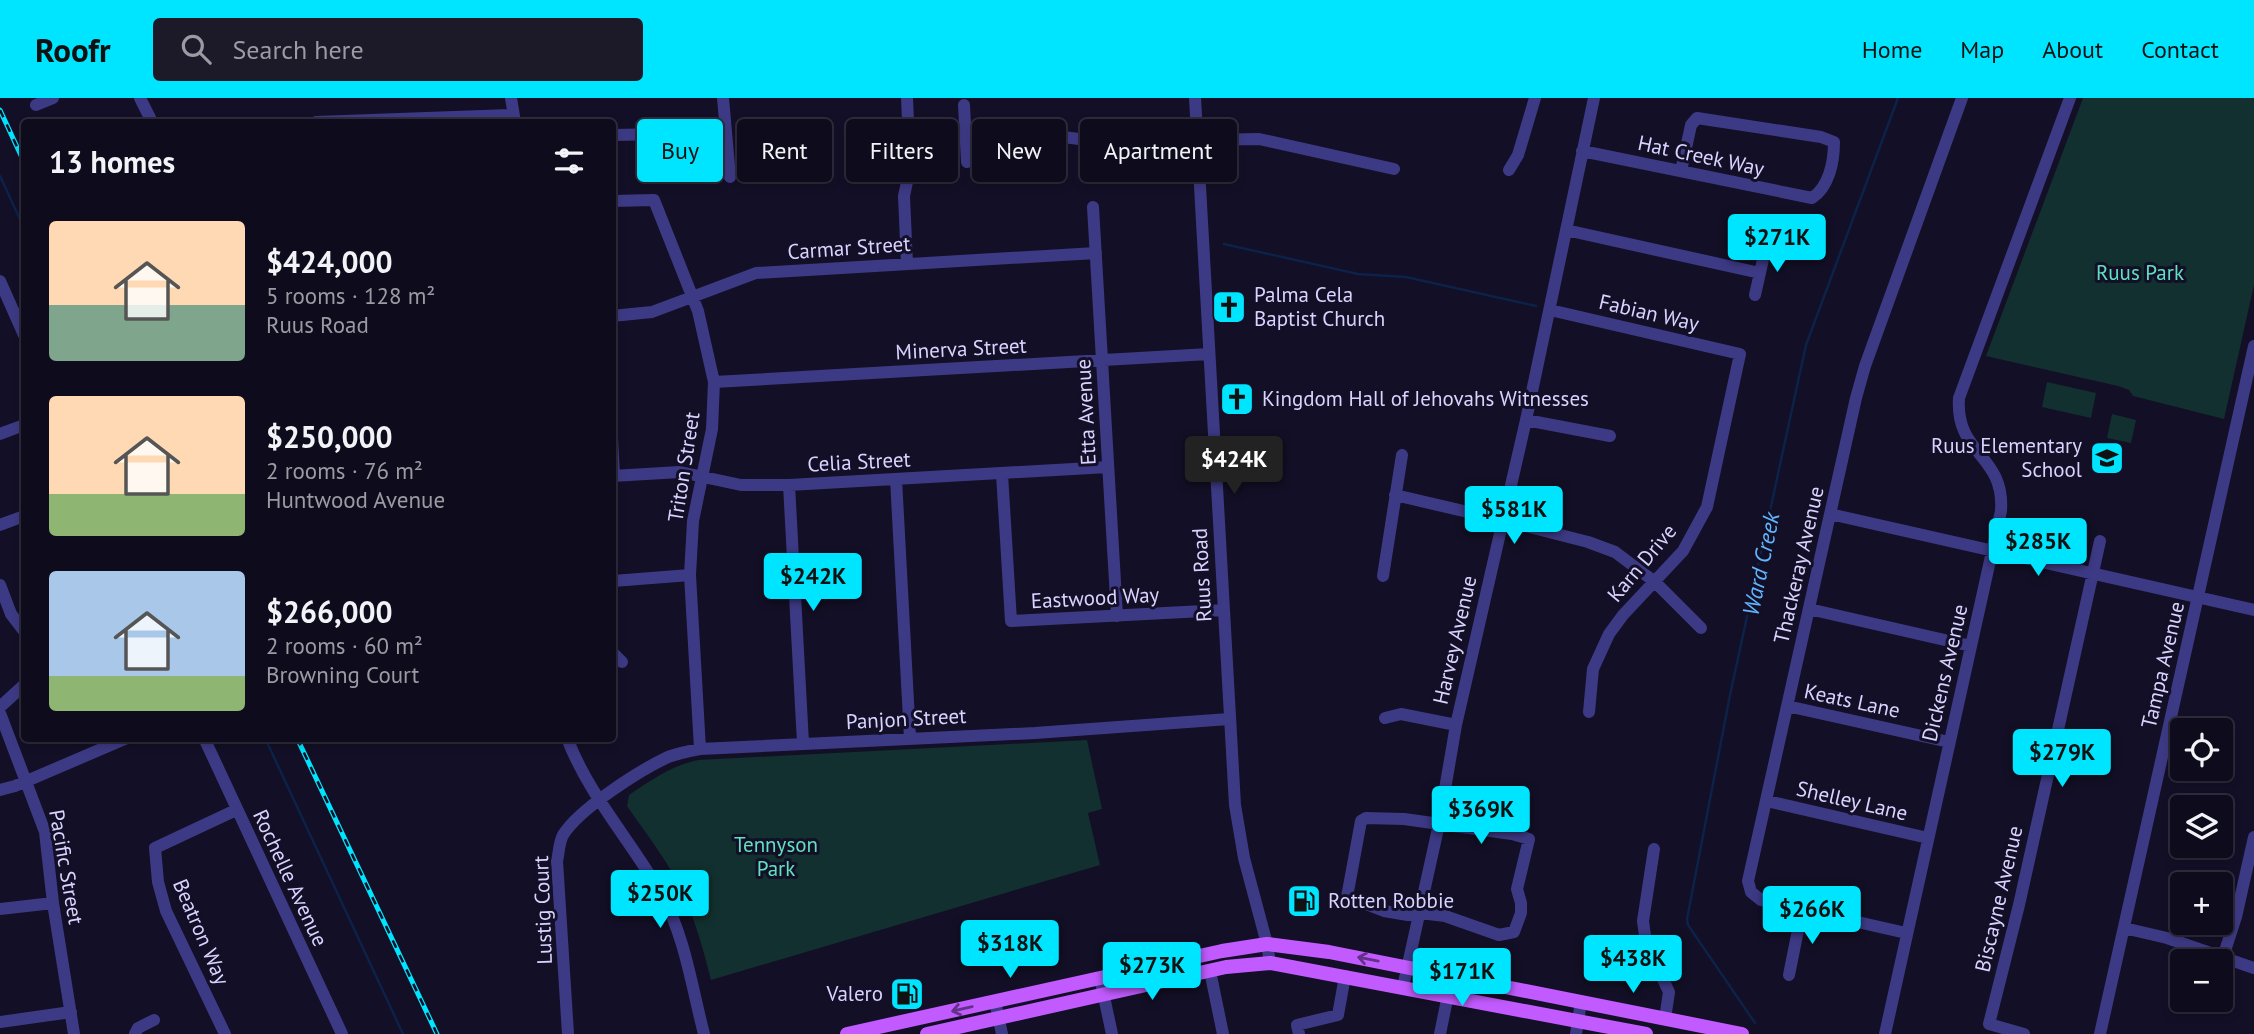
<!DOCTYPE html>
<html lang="en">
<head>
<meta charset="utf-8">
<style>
  :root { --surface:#0e0b1c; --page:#1c1929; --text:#f1f3f6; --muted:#9b9ba3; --line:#2e2b3b; --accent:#00e5ff }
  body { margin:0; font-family:"PT Sans",sans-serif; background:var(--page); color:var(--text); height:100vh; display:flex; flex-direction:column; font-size:26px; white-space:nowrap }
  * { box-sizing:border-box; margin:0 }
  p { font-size:23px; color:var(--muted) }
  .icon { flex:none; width:38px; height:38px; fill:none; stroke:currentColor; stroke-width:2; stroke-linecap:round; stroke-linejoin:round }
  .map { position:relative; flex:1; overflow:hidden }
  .side { position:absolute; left:21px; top:21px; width:595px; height:623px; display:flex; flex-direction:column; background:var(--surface); border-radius:7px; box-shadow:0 4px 10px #0003,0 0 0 2px var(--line) }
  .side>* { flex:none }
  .guide { position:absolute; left:637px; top:21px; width:665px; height:63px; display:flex; gap:14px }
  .fabs { position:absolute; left:2170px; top:620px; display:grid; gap:14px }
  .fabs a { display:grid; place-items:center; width:63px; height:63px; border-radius:7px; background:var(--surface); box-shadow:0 4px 10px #0003,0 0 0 2px var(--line); font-size:35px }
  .price { position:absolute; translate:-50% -60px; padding:0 16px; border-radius:7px; background:var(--accent); color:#111; font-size:23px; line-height:46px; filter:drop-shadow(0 2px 4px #0008) }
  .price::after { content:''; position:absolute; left:50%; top:42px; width:21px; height:16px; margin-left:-10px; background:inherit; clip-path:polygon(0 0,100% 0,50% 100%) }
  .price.on { background:#222; color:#fff }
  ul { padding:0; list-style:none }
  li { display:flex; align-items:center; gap:21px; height:175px; padding:0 28px }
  li span { display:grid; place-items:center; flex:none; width:196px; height:140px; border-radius:7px; color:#555 }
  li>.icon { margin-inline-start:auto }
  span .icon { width:84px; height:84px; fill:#fffc; stroke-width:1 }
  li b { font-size:30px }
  h2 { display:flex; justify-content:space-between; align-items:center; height:84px; padding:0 28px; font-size:30px }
  .chip { padding:0 24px; border-radius:7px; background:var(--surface); box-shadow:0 4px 10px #0003,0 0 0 2px var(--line); font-size:24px; line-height:63px }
  .chip.on { background:var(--accent); color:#111 }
  header { display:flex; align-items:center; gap:42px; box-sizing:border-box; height:98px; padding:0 35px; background:var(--accent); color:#111 }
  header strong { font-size:33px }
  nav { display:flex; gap:38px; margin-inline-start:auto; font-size:24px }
  .search { width:490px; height:63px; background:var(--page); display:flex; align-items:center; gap:18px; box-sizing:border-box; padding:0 24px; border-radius:7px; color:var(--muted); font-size:26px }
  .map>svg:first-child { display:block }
  .green { fill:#12302f }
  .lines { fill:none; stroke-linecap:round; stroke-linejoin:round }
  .stream { stroke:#0c2248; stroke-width:2.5 }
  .minor { stroke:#3d3a85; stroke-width:12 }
  .major { stroke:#c25bff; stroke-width:14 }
  .rail-casing { stroke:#00e5ff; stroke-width:5 }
  .rail { stroke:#130f26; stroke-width:2.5; stroke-dasharray:8; stroke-linecap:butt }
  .oneway { stroke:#623188 }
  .labels { text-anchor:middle; stroke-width:6; stroke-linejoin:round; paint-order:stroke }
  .street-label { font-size:21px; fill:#d9d4ff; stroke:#130f26 }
  .park-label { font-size:21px; fill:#5fe0c0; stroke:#130f26 }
  .poi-label { font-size:21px; fill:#d9d4ff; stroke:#130f26; text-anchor:start }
  .water-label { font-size:23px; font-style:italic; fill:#62b6ff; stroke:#130f26 }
</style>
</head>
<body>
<header>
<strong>Roofr</strong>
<div class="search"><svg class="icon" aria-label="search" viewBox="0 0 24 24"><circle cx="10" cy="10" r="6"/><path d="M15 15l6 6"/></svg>Search here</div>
<nav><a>Home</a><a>Map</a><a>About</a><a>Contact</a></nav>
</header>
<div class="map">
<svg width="2254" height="936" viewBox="0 0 2254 936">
  <rect width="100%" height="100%" fill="#130f26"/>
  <!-- green -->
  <path class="green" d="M2083,0H2254V187L2224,321L2133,298L2129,292L2118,288L1986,258Z
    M2047,284L2096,295L2091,320L2042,309Z
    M2112,316L2136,322L2131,345L2107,340Z
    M1087,642L1102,711L1088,715L1100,767L711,882C704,854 696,826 685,799C670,766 647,737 627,708L629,697C651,682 671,668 698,662Z"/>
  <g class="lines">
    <!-- stream -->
    <path class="stream" d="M0,78L24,130
      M1224,146L1358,176L1406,179L1536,208
      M265,640L403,936
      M1755,925L1688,827L1687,821L1730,597L1806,247L1898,0"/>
    <!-- minor -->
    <path class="minor" d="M140,0L152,24
      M511,0L515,24
      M723,0L730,79
      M1195,0L1235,707L1244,760L1267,846L1270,865
      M36,7L53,0
      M964,7L967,64
      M316,24L513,17
      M1030,35L1104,44L1259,41L1394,71
      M612,37L668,36L725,24
      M909,41L965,38
      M1582,53L1812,100C1829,89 1834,64 1834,44L1821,39L1697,20L1691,27L1681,73
      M1509,72L1518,57L1535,0
      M612,103L654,102L698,213L714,284L712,331L693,423L690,477L700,651
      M1093,109L1117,518
      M1566,132L1760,175
      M907,166L904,98L910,70L907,0
      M0,183L24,237
      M1755,197L1766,148
      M1550,212L1740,256L1707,409L1683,453L1623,517L1609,536L1593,571L1589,614
      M612,218L652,214L756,175L1096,155
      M714,284L1209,256
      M1526,322L1610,338
      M0,336L24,327
      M612,339L614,378
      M1002,376L1011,523L1223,512
      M612,378L680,374L741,387H789L1108,369
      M896,381L910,640
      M789,387L803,645
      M1395,397L1502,422L1588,444L1615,454L1655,484L1701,530
      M1830,416L2254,512
      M0,427L24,418
      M1383,478L1402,357
      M612,485L613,483L690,477
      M0,487L11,516L24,533
      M1809,511L1971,548
      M612,554L622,564
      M1787,608L1949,644
      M0,609L24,587
      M0,615L45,734L53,805L74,936
      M1385,620L1401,616L1456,627
      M204,640L342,936
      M567,640C589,698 632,744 662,797C685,839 692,890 704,936
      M0,692L15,688L127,640
      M1767,703L1928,740
      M1366,720L1404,721L1512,736L1529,741L1517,791L1521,805V815L1514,834L1499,837L1445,818L1420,815L1408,817L1384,813L1347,799L1361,723Z
      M1654,751L1643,823L1646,845L1669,894L1665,921
      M0,811L53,805
      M2124,830L2167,840L2254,870
      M1906,835L1761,802L1751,794L1748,783L1856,300L1865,268L1962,0
      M2223,859L2236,819L2254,739
      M1210,873L1223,936
      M1789,877L1802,812
      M1100,880L1112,936
      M1403,889L1439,726L1456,627L1526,322L1594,0
      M995,903L1002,936
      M0,924L71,914
      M135,936L138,930L154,922
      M225,936L166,813L158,784L155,750L236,712
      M568,936L557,763C559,755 559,744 563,737C579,711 640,672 668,659C679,655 689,653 700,651L1035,635L1229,621
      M1299,936L1297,927L1338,917L1345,878
      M1440,936L1452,877
      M1576,936L1581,904
      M1885,936L2001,413C2005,356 1955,357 1959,300L2070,0
      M2024,936L1989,926L2019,807L2100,443
      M2100,936L2254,248"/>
    <!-- major -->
    <path class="major" d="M847,936L1222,853L1267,846L1329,854L1742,936
      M927,936L1226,869L1270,865L1646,936"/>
    <!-- rail casing -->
    <g class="rail-casing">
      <path id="rail" d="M0,12L24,64
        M297,640L437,936"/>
    </g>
    <!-- rail -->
    <use href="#rail" class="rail"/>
  </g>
  <!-- one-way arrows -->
  <defs><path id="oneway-shaft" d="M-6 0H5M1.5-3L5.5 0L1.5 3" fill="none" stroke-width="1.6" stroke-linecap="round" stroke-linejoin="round" transform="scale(1.75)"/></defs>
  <g class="oneway">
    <use href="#oneway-shaft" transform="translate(1368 861) rotate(-169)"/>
    <use href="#oneway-shaft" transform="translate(962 911) rotate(167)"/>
  </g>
  <!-- icons -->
  <defs>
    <g id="church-square" transform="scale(1.75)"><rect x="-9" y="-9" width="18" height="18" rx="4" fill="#00e5ff" stroke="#130f26"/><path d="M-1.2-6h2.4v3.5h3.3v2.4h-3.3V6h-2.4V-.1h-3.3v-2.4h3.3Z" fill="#111"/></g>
    <g id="school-square" transform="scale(1.75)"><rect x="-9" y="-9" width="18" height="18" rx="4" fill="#00e5ff" stroke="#130f26"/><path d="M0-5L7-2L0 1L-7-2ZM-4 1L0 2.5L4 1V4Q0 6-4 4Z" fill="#111"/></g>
    <g id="fuel-square" transform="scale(1.75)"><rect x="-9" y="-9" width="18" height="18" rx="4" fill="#00e5ff" stroke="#130f26"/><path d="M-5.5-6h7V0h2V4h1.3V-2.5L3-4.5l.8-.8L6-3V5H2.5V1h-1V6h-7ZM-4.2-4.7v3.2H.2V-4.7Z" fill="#111"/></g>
  </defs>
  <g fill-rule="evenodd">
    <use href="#church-square" x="1229" y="209"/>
    <use href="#church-square" x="1237" y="301"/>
    <use href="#school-square" x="2107" y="360"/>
    <use href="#fuel-square" x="1304" y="803"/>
    <use href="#fuel-square" x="907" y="896"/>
  </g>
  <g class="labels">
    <!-- street labels -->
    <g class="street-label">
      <text transform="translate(1701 58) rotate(12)" y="7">Hat Creek Way</text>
      <text transform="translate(849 150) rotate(-4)" y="7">Carmar Street</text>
      <text transform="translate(1649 215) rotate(13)" y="7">Fabian Way</text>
      <text transform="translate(961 251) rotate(-3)" y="7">Minerva Street</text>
      <text transform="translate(1086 314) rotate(-93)" y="7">Etta Avenue</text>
      <text transform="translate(859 364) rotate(-3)" y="7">Celia Street</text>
      <text transform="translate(684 369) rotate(-81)" y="7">Triton Street</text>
      <text transform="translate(1642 465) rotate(-50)" y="7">Karn Drive</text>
      <text transform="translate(1799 467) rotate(-77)" y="7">Thackeray Avenue</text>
      <text transform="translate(1202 477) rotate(-93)" y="7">Ruus Road</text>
      <text transform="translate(1095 500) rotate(-3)" y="7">Eastwood Way</text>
      <text transform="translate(1455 542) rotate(-77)" y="7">Harvey Avenue</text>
      <text transform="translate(2163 567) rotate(-77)" y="7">Tampa Avenue</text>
      <text transform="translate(1945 575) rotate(-77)" y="7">Dickens Avenue</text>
      <text transform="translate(1852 603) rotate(12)" y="7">Keats Lane</text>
      <text transform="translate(906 621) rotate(-3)" y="7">Panjon Street</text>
      <text transform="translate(1852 703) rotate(13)" y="7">Shelley Lane</text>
      <text transform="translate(66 769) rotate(80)" y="7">Pacific Street</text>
      <text transform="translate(290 780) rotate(65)" y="7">Rochelle Avenue</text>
      <text transform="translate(1999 801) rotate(-77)" y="7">Biscayne Avenue</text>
      <text transform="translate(543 812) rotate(-92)" y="7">Lustig Court</text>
      <text transform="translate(201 834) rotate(67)" y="7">Beatron Way</text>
    </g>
    <!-- park labels -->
    <g class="park-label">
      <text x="2140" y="182">Ruus Park</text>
      <text x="776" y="754">Tennyson<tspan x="776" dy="24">Park</tspan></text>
    </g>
    <!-- poi labels -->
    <g class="poi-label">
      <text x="1254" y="204">Palma Cela<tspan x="1254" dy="24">Baptist Church</tspan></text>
      <text x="1262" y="308">Kingdom Hall of Jehovahs Witnesses</text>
      <text x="2082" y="355" text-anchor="end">Ruus Elementary<tspan x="2082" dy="24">School</tspan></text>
      <text x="1328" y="810">Rotten Robbie</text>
      <text x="883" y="903" text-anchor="end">Valero</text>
    </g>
    <!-- water labels -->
    <g class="water-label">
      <text transform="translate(1761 466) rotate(-78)" y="8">Ward Creek</text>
    </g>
  </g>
</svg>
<div class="fabs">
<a><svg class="icon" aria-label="locate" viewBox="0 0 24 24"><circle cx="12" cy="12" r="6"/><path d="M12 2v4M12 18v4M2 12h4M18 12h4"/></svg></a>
<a><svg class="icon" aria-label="layers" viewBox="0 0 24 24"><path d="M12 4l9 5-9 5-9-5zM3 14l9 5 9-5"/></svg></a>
<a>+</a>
<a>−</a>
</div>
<b class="price" style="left:1777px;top:176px">$271K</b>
<b class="price on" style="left:1234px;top:398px">$424K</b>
<b class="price" style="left:1514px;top:448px">$581K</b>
<b class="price" style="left:2038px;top:480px">$285K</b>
<b class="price" style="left:813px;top:515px">$242K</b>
<b class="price" style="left:2062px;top:691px">$279K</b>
<b class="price" style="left:1481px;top:748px">$369K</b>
<b class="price" style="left:660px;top:832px">$250K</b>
<b class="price" style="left:1812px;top:848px">$266K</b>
<b class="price" style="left:1010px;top:882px">$318K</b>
<b class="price" style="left:1633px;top:897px">$438K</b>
<b class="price" style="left:1152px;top:904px">$273K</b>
<b class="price" style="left:1462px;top:910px">$171K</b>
<div class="guide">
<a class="chip on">Buy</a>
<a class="chip">Rent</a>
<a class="chip">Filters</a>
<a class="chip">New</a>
<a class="chip">Apartment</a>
</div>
<section class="side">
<h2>13 homes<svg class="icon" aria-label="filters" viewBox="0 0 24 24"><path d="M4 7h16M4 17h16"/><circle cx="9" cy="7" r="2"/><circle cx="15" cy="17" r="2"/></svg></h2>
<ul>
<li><span style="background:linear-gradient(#ffd9b3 60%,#7fa58c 0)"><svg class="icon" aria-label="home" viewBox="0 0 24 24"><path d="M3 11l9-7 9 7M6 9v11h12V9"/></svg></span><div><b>$424,000</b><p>5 rooms · 128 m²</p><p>Ruus Road</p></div></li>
<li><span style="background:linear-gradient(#ffd9b3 70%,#8fb573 0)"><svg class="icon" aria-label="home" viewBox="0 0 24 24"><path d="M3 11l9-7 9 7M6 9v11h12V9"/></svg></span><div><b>$250,000</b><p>2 rooms · 76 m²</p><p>Huntwood Avenue</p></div></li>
<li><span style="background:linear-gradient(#a9c7e8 75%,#8fb573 0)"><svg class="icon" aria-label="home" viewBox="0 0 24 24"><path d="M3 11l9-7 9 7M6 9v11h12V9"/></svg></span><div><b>$266,000</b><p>2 rooms · 60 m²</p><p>Browning Court</p></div></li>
</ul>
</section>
</div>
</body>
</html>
